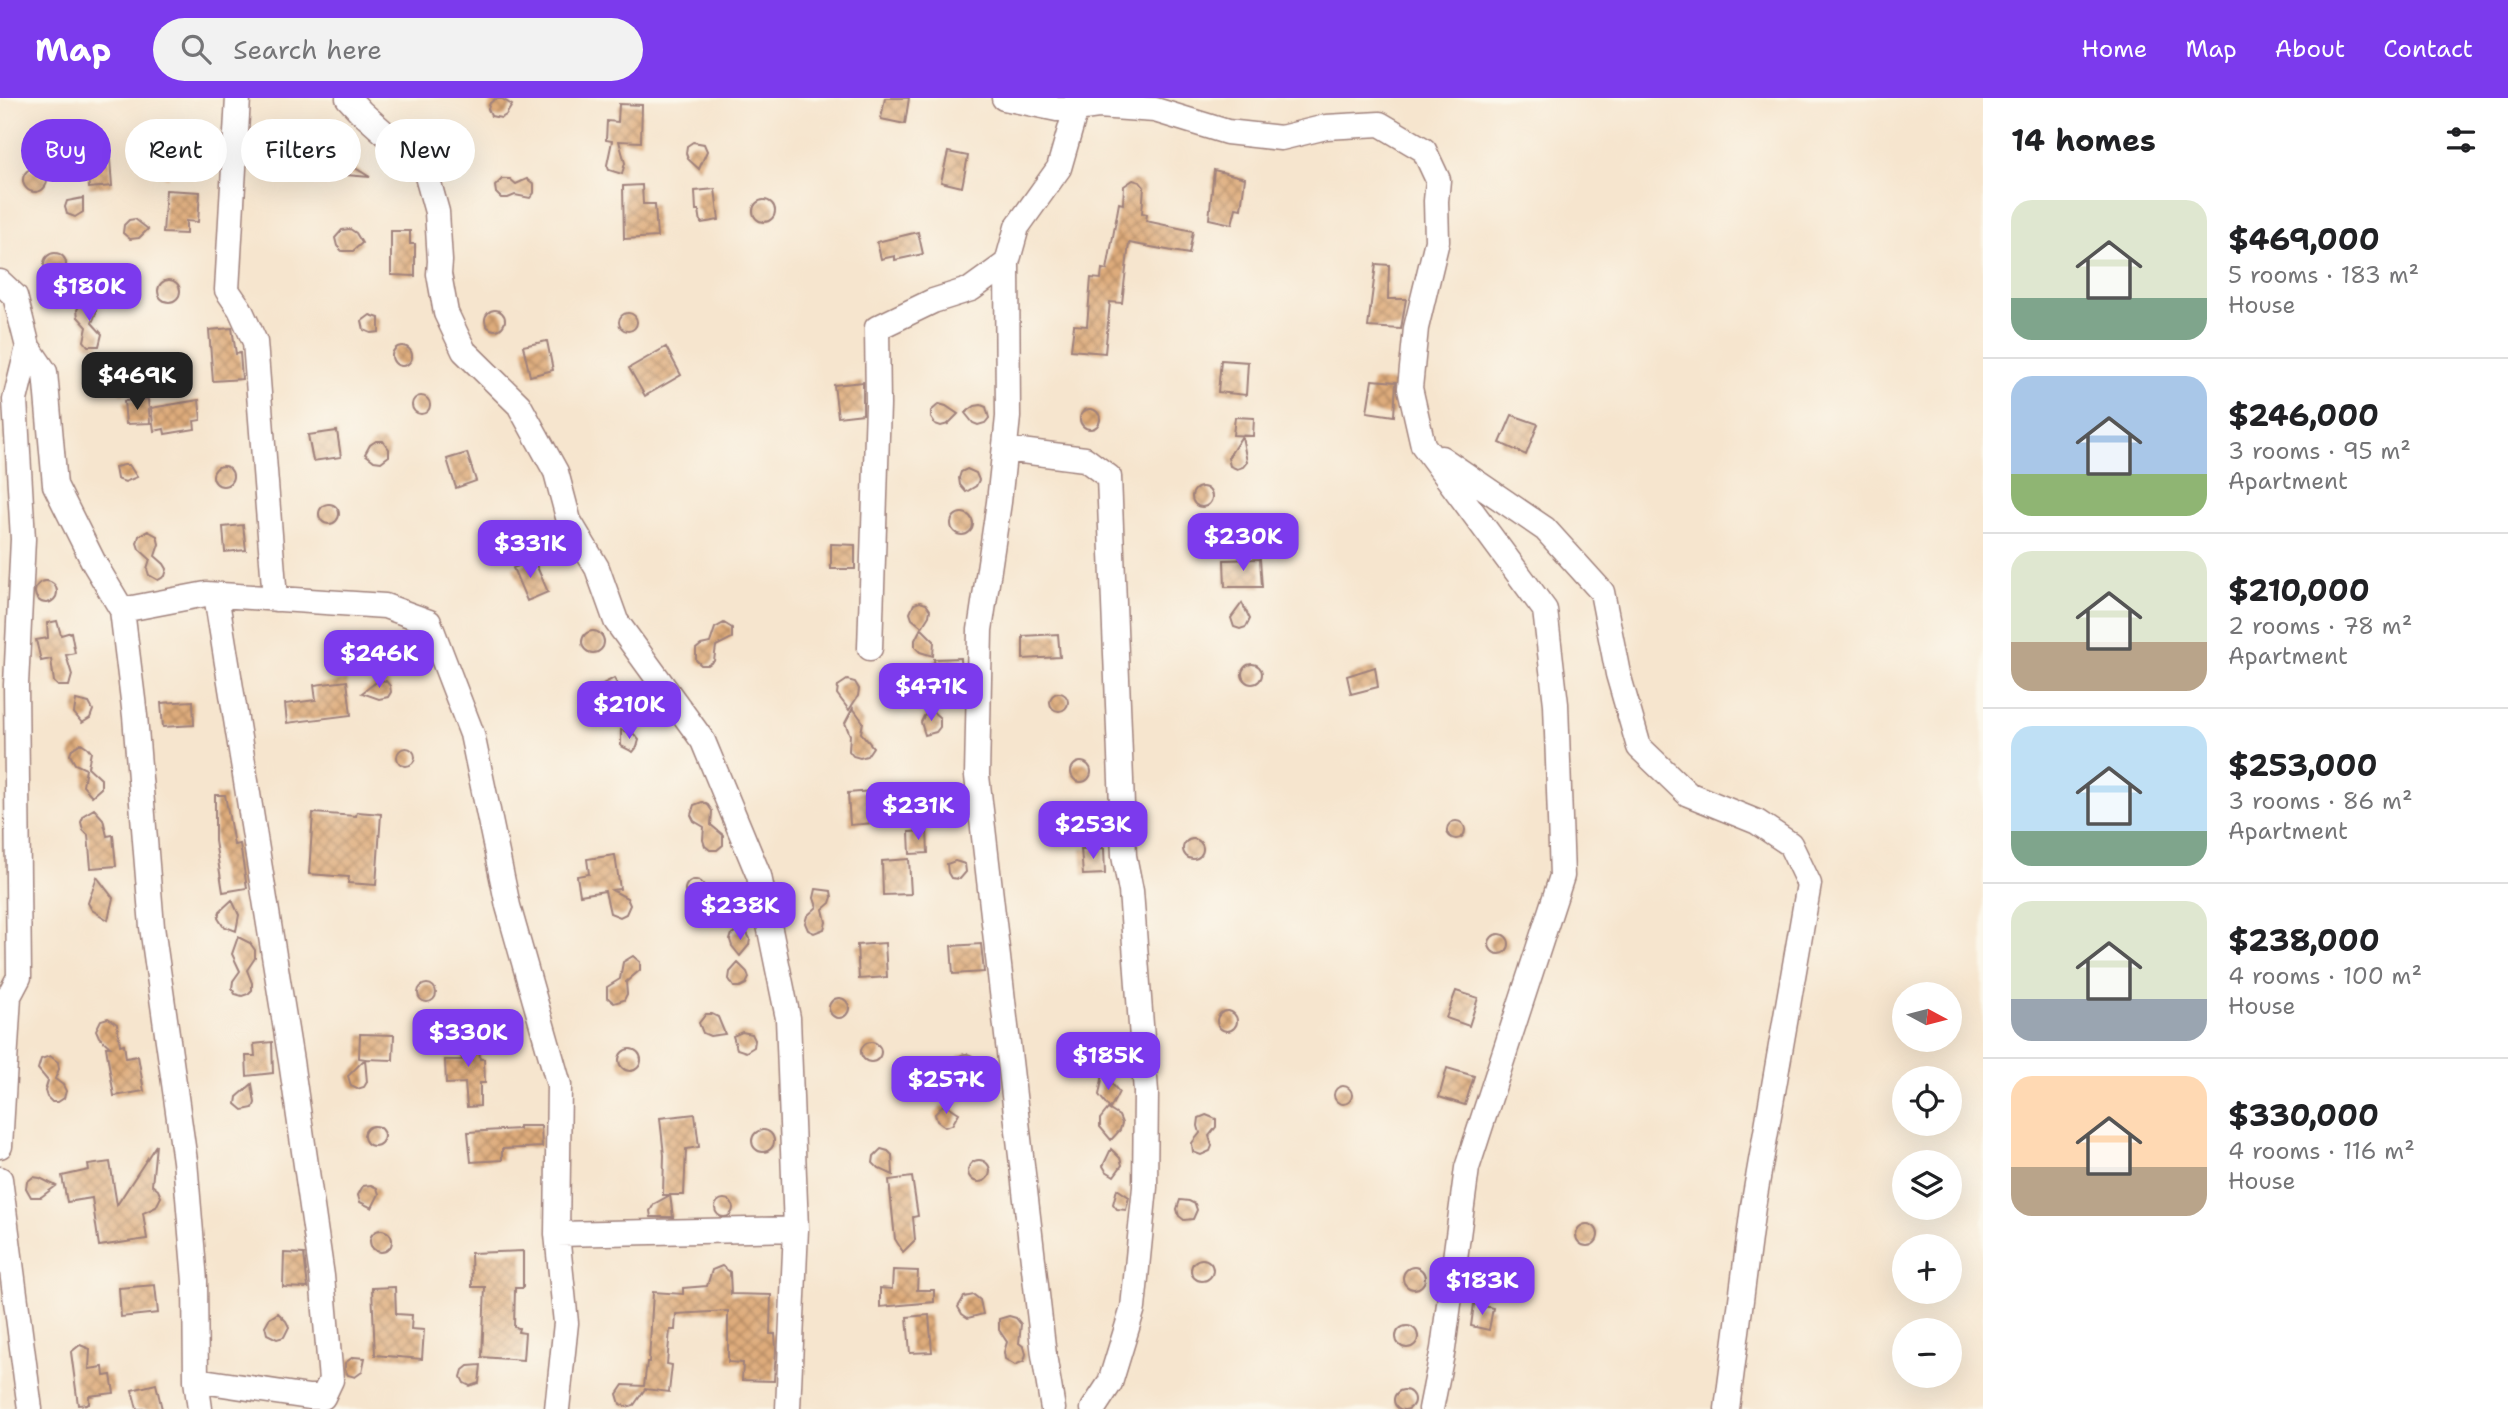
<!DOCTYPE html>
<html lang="en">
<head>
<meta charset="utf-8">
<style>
  :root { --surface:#fff; --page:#f2f2f2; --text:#202124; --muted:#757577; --line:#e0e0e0; --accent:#7c3aed }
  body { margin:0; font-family:"Shantell Sans",sans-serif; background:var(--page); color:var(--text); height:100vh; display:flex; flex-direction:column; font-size:26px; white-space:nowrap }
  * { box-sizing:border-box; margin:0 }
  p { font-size:23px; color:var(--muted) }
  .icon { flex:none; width:38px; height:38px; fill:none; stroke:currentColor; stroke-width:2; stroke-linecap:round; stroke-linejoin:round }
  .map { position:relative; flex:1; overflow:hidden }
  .details { display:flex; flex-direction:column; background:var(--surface); width:525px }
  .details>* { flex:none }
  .guide { position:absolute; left:21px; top:21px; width:665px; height:63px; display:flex; gap:14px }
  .needle { width:46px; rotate:97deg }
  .tools { position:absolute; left:1892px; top:884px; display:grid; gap:14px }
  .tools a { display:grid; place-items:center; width:70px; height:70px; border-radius:50%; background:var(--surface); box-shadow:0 7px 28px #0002; font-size:35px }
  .price { position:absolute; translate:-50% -60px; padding:0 16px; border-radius:14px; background:var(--accent); color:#fff; font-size:23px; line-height:46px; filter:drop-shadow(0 2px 4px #0008) }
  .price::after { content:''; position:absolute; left:50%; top:42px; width:21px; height:16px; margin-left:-10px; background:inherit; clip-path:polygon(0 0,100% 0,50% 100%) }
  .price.current { background:#222; color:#fff }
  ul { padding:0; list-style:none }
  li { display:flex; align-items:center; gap:21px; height:175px; padding:0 28px }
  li+li { border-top:2px solid var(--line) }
  li span { display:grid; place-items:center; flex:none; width:196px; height:140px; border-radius:21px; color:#555 }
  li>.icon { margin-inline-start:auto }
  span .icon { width:84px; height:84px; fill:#fffc; stroke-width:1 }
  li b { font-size:30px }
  h2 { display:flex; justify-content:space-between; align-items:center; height:84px; padding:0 28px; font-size:30px }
  .chip { padding:0 24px; border-radius:32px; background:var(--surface); box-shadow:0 7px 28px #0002; font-size:24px; line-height:63px }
  .chip.current { background:var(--accent); color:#fff }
  header { display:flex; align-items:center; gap:42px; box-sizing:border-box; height:98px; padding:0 35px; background:var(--accent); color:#fff }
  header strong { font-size:33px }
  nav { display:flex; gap:38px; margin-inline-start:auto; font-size:24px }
  .search { width:490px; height:63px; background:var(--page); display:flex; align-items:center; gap:18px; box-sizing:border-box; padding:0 24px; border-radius:38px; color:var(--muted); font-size:26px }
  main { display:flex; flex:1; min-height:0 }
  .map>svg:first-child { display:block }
  .building { fill:url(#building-cross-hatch) }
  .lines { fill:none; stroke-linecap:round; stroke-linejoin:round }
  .minor-casing { stroke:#a0827c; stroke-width:27 }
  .minor { stroke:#fff; stroke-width:24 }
</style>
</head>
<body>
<header>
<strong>Map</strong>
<div class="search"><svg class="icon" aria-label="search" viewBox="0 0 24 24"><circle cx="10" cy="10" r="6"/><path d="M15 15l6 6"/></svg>Search here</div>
<nav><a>Home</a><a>Map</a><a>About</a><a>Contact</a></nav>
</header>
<main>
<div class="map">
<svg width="1983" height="1311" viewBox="0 0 1983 1311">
  <defs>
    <pattern id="building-cross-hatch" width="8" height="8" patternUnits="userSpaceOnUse" patternTransform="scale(1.75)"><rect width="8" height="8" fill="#deac7b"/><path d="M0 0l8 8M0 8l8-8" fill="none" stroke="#b68b65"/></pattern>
  </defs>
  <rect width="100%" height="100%" fill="#fbf7ec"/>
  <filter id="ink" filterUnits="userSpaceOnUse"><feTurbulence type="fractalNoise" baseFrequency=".0143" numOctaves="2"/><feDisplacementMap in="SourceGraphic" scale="14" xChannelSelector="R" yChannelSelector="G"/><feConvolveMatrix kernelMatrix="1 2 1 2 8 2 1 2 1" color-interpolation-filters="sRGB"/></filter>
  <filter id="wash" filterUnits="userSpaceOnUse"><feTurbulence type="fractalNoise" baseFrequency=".00686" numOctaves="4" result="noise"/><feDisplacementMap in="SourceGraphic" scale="28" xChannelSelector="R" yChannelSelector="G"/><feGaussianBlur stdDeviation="1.57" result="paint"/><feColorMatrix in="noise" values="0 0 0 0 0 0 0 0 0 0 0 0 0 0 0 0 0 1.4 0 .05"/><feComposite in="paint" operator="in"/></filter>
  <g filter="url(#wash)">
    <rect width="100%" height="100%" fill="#f6e5ce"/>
    <g id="blocks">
      <!-- building -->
      <path class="building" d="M885,0H909L905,26L881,21Z
        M495,1H502L512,7L506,17L501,20L491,18L488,11L490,5Z
        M619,6L642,7L641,44L619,43L625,65L622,76L609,72L607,67L612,43L606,42L607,23L618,24Z
        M305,41L331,55V53L348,54L347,65L370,79L322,75L324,64L302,62L296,58L294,52L296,45Z
        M693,44L704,46L707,53L699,71L688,61L686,55L687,48Z
        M164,50L171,55L174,62L167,80L155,71L151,65L154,54Z
        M948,54L968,58L962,89L941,84Z
        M110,61L112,88L89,90L87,62Z
        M23 82a12 12 0 1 1 24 0a12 12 0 1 1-24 0Z
        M1214,72L1245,80L1241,111L1236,110L1232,126L1209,121Z
        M502,81H510L516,86L527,81L534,86V95L530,100L515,97L508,100H501L496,95L495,88Z
        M1133,82L1140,84L1144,89L1142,115L1147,116L1146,123L1193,133L1189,156L1129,145L1122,205L1110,204L1105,255L1071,252L1074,227L1087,228L1091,180L1101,181L1102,171L1107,172L1119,105L1123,106L1124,88Z
        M642,87L643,106H655L657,139L624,141L623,88Z
        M715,91L719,122L701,125L699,112H696L695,93Z
        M166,92L200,94L198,124L186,123V136L163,135Z
        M83,100V114L75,119L67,116L65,109L67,103Z
        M753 113a11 11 0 1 1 22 0a11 11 0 1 1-22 0Z
        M135,121L148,131L139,140L130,141L123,135L124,127L129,122Z
        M350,131L356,135L362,145L353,153H342L337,148L335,140L342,132Z
        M391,133H410V146H415V178L391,177Z
        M918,134L923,156L895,162V158L881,161L877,144Z
        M44 166a11 11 0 1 1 22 0a11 11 0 1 1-22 0Z
        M1376,166L1389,167L1388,201H1406L1401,231L1368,229Z
        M158 193a11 11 0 1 1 22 0a11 11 0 1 1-22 0Z
        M85,203L91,204L96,209V215L92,225L102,236L99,248H88L84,243L87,229L78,219L77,212L80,206Z
        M485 222a10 10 0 1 1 20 0a10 10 0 1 1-20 0Z
        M619 224a9 9 0 1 1 18 0a9 9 0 1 1-18 0Z
        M370,217L379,220V234L371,235L364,232L362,223Z
        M232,230L236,256L240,255L242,281L213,283L209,232Z
        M547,243L553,272L530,278L523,248Z
        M392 258a10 10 0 1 1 20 0a10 10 0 1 1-20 0Z
        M666,249L681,277L645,298L629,270Z
        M1221,262L1248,264L1246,297L1218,294Z
        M118,270L124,272L129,279L123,297L111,287L108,281L111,272Z
        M1372,282L1396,284L1394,318L1367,314Z
        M863,284V316L838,319L834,287Z
        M412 307a9 9 0 1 1 18 0a9 9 0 1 1-18 0Z
        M148,301L150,325L126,326L124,303Z
        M199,302L201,322L194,323L195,331L165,336L164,331L154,333L151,310Z
        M939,306L946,308L958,316L948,326L941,328L935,326L931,320V313Z
        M981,307L986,309L989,320L985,325L978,327L973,325L965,315L975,308Z
        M1080 321a10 10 0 1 1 20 0a10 10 0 1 1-20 0Z
        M1512,317L1538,326L1526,357L1500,345Z
        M1235,319L1254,320L1253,338L1233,337Z
        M337,333L341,359L313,363L308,337Z
        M1242,338L1247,364L1243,369L1237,371L1230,368L1228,360Z
        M376,343H383L389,351V358L381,364L374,363L365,356L370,347Z
        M467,355L476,383L456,390L447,361Z
        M124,367H129L137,379L125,384L117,381L115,369Z
        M213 378a10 10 0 1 1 20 0a10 10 0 1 1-20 0Z
        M967,371L976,375L979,382L976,388L966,394L960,387L959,380L961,374Z
        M1192 399a10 10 0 1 1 20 0a10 10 0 1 1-20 0Z
        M319 416a10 10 0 1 1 20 0a10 10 0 1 1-20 0Z
        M951 426a11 11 0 1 1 22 0a11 11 0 1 1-22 0Z
        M243,427L246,452L225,454L223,429Z
        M148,433L157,438L159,446L155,458L164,466L167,471L165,478L158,482L149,477L147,471L150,461L139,451L137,445L139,438Z
        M831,446L855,447V471H831Z
        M1260,461L1262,489H1225L1224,462Z
        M534,462L548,494L527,503L513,470Z
        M35 494a11 11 0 1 1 22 0a11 11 0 1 1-22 0Z
        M920,504L926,506L930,512L929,518L922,529L912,521L910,515L914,506Z
        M1242,505L1250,521L1246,529L1240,531L1234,529L1231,520Z
        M57,523L61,537L71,534L75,555L66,557L72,577L69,588H58L54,584L51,561L41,563L36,542L48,540L47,525Z
        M724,525L732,530V540L716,548L714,563L708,567H701L696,562V551L701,547L710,545L715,530Z
        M921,530L934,543L933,558L920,554L915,549V542Z
        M582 544a11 11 0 1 1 22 0a11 11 0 1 1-22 0Z
        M1058,536L1060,559L1023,561V538Z
        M961,560L962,587L936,588L934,561Z
        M1242 576a10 10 0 1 1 20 0a10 10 0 1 1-20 0Z
        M1375,569L1378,589L1351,596L1347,578Z
        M614,580L628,606L594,624L580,598Z
        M379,582L386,583L390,588L391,594L388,599L379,601L362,595Z
        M847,582L855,584L859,591L858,598L849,612L837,596L838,588Z
        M347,583L351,617L287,625L285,606L316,602L314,587Z
        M1050 604a9 9 0 1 1 18 0a9 9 0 1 1-18 0Z
        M76,602L89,605L93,612L90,620L82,625L74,615Z
        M193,603L194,627L163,629L161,605Z
        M853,610L863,624L861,635L873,649L867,658L860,660L853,658L849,653L850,637L845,625Z
        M932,613L940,620V629L936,634L925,637L921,624L924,618Z
        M621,632L634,636L639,642L637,649L633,654L621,648Z
        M81,645L87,649L91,654L88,669L101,681V690L92,698L83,688L86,671L75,666L70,657L72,651Z
        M397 659a9 9 0 1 1 18 0a9 9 0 1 1-18 0Z
        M1071 674a10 10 0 1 1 20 0a10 10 0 1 1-20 0Z
        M872,693L874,725L850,727L848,695Z
        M215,697H225L234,747L240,746L247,790L223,794L215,743Z
        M702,704L708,707L712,713L711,727L723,737V747L717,752H710L705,748L703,742L704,729L694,723L691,717L694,707Z
        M94,711L103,721L107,738L113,737L116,768L91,770L88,737L83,732L81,724L84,717Z
        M357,714L381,716L376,787L348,785L349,779L309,776L313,715L356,718Z
        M1447 732a9 9 0 1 1 18 0a9 9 0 1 1-18 0Z
        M927,733L928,755L910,756L909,734Z
        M1183 751a10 10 0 1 1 20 0a10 10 0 1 1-20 0Z
        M1104,750L1105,776L1083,777L1081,751Z
        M615,757L620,791L612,792L627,800L630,807L626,816L620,819L610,815L605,793L580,797L577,778L589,776L587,761Z
        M909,761L911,796L883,797L882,763Z
        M955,763L965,766L966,774L960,781L951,780L948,775L947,766Z
        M97,779L113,800L108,822L92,812L88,805Z
        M685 792a10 10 0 1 1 20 0a10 10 0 1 1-20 0Z
        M816,791L831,793L832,799L830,805L823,811L826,824L824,831L814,835L808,832L805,825L807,818L817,809L814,800Z
        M232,802L239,817L236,833L223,828L218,820L220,813Z
        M738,832L747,835L750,841L749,847L740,858L732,848L730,842L732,836Z
        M1489 846a10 10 0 1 1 20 0a10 10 0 1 1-20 0Z
        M238,839L250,845L255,852V860L247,872L252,885V892L248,896L242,898L235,896L232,890L233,883L240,873L232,856Z
        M885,845L887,879L859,881L857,847Z
        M981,846L984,874L953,876L951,848Z
        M633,858L640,864V872L626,884L627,896L624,902L614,905L607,899V889L620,881L623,864Z
        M738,865L747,874L749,880L746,886L740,889H734L729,881L730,874Z
        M418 895a9 9 0 1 1 18 0a9 9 0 1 1-18 0Z
        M1456,893L1478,900L1469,928L1446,920Z
        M829 910a10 10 0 1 1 20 0a10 10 0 1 1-20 0Z
        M1217 923a10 10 0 1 1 20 0a10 10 0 1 1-20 0Z
        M706,916H712L718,919L725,936L710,938L703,935L699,925Z
        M108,920L117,926L120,947L124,946L126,960L138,958L144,993L114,998L106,949H110L99,939L96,932L101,922Z
        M469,932L478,938L480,961H484L485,985H480V1008L467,1009L465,985L446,986L445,962H462L460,941L464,933Z
        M742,934L752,936L755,942L754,949L746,954L737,951L733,938Z
        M360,936L394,937L393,962L365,961L367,984L364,989L357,991L351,988L348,978L365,961L359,960Z
        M861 954a10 10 0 1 1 20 0a10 10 0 1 1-20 0Z
        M272,944L273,975L247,978L246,958H255L254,946Z
        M1106,946L1110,969L1081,973L1078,949Z
        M619 962a11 11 0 1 1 22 0a11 11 0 1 1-22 0Z
        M955 967a11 11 0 1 1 22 0a11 11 0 1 1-22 0Z
        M50,958L58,964L59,971L55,981L63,987L66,993L64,1000L58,1004H52L47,999L45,993L48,983L38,971L41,961Z
        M1447,970L1474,978L1465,1007L1439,999Z
        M1103,976L1119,994L1110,1011L1099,997Z
        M252,986L255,1005L253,1010L243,1012L236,1006L237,999Z
        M1334 997a9 9 0 1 1 18 0a9 9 0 1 1-18 0Z
        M942,1008H948L959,1015L952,1027L945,1029L937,1023L935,1016Z
        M1108,1011L1119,1018L1122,1025L1120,1032L1111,1042L1100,1029V1021Z
        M695,1016L699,1049L686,1051L684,1097H670L673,1119H651L650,1113L654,1106L670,1097H663L664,1057L660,1020Z
        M1206,1017L1216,1021V1029L1209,1038L1212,1048L1210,1053L1201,1057L1193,1054L1192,1045L1200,1035L1198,1028L1199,1020Z
        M519,1028H541L542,1049L502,1051V1062L471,1064L468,1034L519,1031Z
        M364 1038a10 10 0 1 1 20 0a10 10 0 1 1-20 0Z
        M752 1043a11 11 0 1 1 22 0a11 11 0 1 1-22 0Z
        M156,1047L152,1087L158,1092L161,1099L156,1109L143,1115L147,1141L99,1148L92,1100L67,1104L62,1078L89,1072L88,1067L110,1064L117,1107Z
        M881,1051L888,1053L892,1057L893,1077L878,1070L873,1065L874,1058Z
        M1111,1051L1120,1060L1122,1067L1114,1078L1106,1073L1103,1068Z
        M968 1073a11 11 0 1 1 22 0a11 11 0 1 1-22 0Z
        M33,1079L40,1080L56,1088L41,1099H31L26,1090L27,1084Z
        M912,1079L918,1118L913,1119L915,1142L903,1154L895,1141L889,1082Z
        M371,1087L377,1090L379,1096L372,1110L360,1104L358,1097L363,1088Z
        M1117,1091L1129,1099L1126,1112L1117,1111L1113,1106Z
        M715 1110a9 9 0 1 1 18 0a9 9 0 1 1-18 0Z
        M1180,1102L1189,1103L1195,1106L1197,1112L1193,1121L1184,1122L1179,1118L1177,1111Z
        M1576 1137a11 11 0 1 1 22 0a11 11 0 1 1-22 0Z
        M370 1143a11 11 0 1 1 22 0a11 11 0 1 1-22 0Z
        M523,1153V1190H515L514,1229L519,1230L518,1234L525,1235L523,1262L482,1259L485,1189H472L471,1155Z
        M284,1155L304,1156L308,1190L283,1189Z
        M1191 1172a11 11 0 1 1 22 0a11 11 0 1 1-22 0Z
        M722,1168L730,1174L731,1196L771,1197L770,1236H775L776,1251L774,1283L742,1282L743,1265L728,1264V1213L676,1216L675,1232H670L667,1266L672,1267L669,1294L645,1291L634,1307L627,1309L620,1306L617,1296L623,1287L644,1288L647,1264H649L653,1194L683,1196V1190L707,1188L712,1172Z
        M1403 1180a11 11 0 1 1 22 0a11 11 0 1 1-22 0Z
        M893,1172L918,1173L917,1192H934V1204L880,1209V1190L892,1191Z
        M155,1187L158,1215L121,1219L119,1190Z
        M395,1189L396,1216L412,1217L411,1231L424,1232L422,1261L375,1257L372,1190Z
        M974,1197L980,1202L983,1216L968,1220L962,1216L958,1209L964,1199Z
        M1474,1206L1493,1210L1489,1232L1471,1228Z
        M278,1215L286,1223L289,1229L284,1239L277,1241L267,1236L265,1228L269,1221Z
        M929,1217L932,1254L910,1255L907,1219Z
        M1009,1218L1016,1220L1021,1226L1019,1245L1024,1249L1026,1256L1024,1263L1015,1267L1005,1261L1004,1254L1007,1244L999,1232V1221Z
        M1396 1239a11 11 0 1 1 22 0a11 11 0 1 1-22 0Z
        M80,1247L90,1251L89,1271L103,1269L104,1278L111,1277L114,1295L89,1298V1306L78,1307L71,1254Z
        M353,1259L365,1260L362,1274L355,1279L348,1277L345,1272V1265Z
        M481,1267L479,1285L470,1288L464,1285L461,1279L463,1272L468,1268Z
        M156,1286L162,1311H137L132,1292Z
        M1394 1302a10 10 0 1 1 20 0a10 10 0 1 1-20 0Z"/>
    </g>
  </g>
  <g filter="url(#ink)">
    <use href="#blocks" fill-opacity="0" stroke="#a0827c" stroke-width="2"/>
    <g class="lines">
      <!-- minor casing -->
      <g class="minor-casing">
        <path id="minor" d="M238,0L227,192L240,211L255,244L275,501
          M348,0L361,14L425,71L437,114L440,163L439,176L446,215L464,253L519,307L556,374L569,423L597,470L616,523L703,643L759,778L788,920L796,1131L788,1311
          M1076,11L1098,8L1155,12L1227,34L1281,40L1326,29L1380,26L1424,52L1438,82L1436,103L1437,143L1416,230L1410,290L1423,347L1545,512L1556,606L1562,778L1467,1070L1443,1251L1431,1311
          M1007,165L1008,319L999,404L980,532L977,678L1044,1257L1053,1311
          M0,184L15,198L28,249L45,274L55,387L94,465L122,512L135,618L152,829L185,1063L195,1183L196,1282L200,1311
          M1005,351L1085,361L1109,379L1124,758L1131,793L1146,994L1145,1089L1133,1210L1110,1285L1093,1311
          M1441,360L1545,431L1602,494L1618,576L1639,649L1688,696L1757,724L1790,746L1809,786L1753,1109L1727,1311
          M122,512L206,496L385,508L429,524L472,636L508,808L559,987L557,1136L566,1225L557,1311
          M870,550L878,307L877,230L933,203L971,191L1007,165L1017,129L1059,70L1076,11H1057L1004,0
          M0,1048L9,898L19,879L16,587L23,441L15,302L28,249
          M0,1081L30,1311
          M557,1136L796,1131
          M196,1282L309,1299H323L331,1282L322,1178L291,963L216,497"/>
      </g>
      <!-- minor -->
      <use href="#minor" class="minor"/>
    </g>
  </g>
</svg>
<div class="tools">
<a><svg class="needle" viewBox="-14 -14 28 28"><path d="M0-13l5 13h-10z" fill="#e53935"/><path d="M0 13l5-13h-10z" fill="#757577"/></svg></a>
<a><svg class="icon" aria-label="locate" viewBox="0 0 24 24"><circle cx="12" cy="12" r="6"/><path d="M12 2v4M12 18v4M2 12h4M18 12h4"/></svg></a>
<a><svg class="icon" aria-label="layers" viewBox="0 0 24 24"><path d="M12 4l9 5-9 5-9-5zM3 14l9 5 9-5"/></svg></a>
<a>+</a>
<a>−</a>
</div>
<b class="price" style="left:89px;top:225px">$180K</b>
<b class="price current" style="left:137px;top:314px">$469K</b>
<b class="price" style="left:1243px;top:475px">$230K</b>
<b class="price" style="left:530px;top:482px">$331K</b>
<b class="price" style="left:379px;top:592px">$246K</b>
<b class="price" style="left:931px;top:625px">$471K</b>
<b class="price" style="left:629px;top:643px">$210K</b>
<b class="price" style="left:918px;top:744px">$231K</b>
<b class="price" style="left:1093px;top:763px">$253K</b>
<b class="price" style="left:740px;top:844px">$238K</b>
<b class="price" style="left:468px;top:971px">$330K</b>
<b class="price" style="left:1108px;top:994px">$185K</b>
<b class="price" style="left:946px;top:1018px">$257K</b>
<b class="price" style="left:1482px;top:1219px">$183K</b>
<div class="guide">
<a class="chip current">Buy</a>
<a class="chip">Rent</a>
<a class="chip">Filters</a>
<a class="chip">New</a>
</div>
</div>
<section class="details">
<h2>14 homes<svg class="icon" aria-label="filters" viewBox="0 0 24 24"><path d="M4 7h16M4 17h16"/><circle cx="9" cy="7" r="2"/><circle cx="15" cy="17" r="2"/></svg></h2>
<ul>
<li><span style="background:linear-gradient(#dfe7d0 70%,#7fa58c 0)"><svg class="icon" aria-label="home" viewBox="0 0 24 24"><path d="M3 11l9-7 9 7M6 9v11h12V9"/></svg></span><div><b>$469,000</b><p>5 rooms · 183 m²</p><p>House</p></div></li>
<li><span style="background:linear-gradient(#a9c7e8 70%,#8fb573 0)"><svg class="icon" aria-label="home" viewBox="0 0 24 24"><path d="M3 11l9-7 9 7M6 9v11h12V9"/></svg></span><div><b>$246,000</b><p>3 rooms · 95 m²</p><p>Apartment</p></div></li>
<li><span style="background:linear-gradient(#dfe7d0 65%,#b9a48a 0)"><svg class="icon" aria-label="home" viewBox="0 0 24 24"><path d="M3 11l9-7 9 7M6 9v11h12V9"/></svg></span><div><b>$210,000</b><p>2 rooms · 78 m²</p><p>Apartment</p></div></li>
<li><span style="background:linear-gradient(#bfe0f5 75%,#7fa58c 0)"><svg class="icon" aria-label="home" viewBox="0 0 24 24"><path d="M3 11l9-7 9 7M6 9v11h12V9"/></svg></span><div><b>$253,000</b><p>3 rooms · 86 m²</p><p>Apartment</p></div></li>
<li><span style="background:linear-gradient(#dfe7d0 70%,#9aa5b1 0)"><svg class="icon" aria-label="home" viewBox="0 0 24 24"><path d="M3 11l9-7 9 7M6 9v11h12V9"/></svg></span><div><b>$238,000</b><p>4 rooms · 100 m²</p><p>House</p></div></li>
<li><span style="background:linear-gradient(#ffd9b3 65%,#b9a48a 0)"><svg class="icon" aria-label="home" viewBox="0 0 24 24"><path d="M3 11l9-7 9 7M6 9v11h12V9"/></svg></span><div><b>$330,000</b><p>4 rooms · 116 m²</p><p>House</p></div></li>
</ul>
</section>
</main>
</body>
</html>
